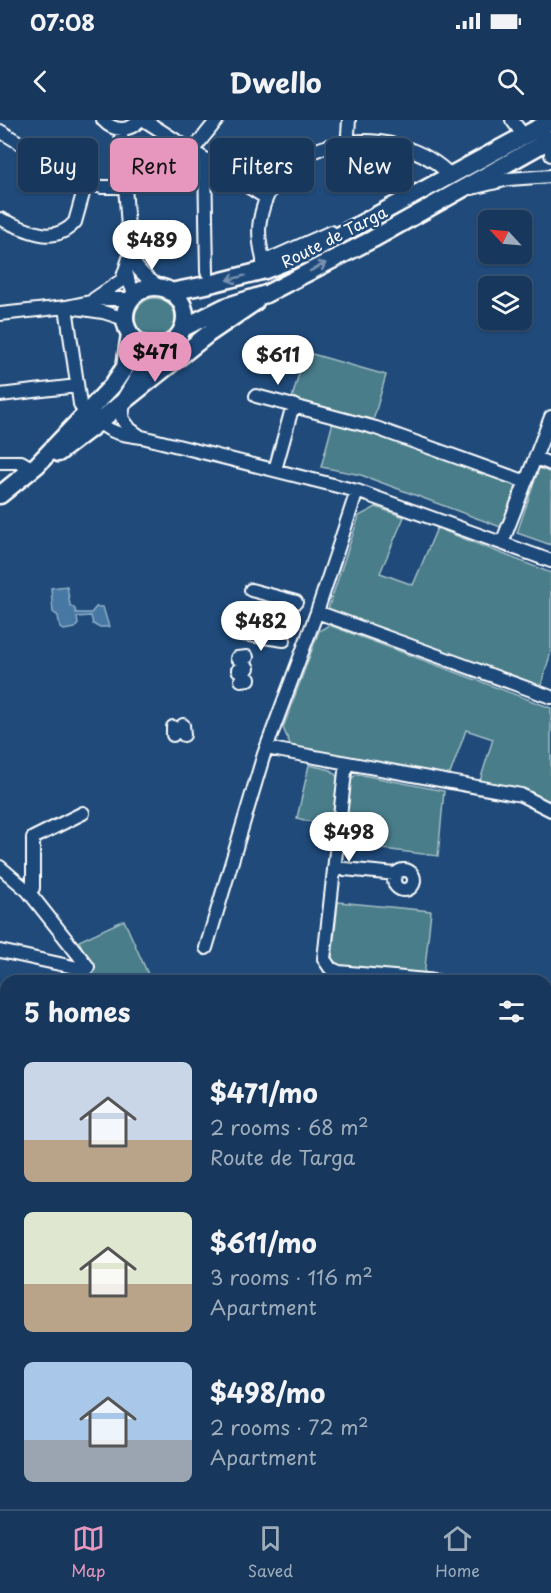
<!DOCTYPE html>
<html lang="en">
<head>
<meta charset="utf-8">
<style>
  :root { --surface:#17385c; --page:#203f62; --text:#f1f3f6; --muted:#9eacbb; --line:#365272; --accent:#e797bd }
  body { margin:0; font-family:"Playpen Sans",sans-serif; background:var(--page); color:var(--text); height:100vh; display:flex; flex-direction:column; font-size:22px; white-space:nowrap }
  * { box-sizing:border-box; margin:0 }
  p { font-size:20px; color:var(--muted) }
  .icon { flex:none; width:33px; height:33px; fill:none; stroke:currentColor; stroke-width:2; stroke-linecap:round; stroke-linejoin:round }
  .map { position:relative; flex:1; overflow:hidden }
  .panel { position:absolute; left:0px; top:855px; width:552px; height:534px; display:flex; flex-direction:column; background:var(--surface); border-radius:18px 18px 0 0; box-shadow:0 2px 4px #0004,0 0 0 2px var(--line) }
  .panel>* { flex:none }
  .top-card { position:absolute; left:18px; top:18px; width:516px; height:54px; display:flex; gap:12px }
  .needle { width:39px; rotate:296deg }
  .fabs { position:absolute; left:478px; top:90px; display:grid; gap:12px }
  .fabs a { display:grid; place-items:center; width:54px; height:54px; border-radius:9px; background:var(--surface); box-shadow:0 2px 4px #0004,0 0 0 2px var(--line); font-size:30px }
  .price { position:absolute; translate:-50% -51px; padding:0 14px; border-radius:21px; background:#fff; color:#222; font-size:20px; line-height:39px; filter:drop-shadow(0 2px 3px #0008) }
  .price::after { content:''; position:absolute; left:50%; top:36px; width:18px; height:14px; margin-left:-9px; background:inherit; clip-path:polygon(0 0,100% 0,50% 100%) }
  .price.selected { background:var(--accent); color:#111 }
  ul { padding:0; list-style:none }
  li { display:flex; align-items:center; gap:18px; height:150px; padding:0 24px }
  li span { display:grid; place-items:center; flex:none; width:168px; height:120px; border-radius:9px; color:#555 }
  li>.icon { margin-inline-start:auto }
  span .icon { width:72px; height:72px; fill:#fffc; stroke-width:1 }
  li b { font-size:26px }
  h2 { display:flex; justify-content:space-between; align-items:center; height:72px; padding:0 24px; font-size:26px }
  .pill { padding:0 21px; border-radius:9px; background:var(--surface); box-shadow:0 2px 4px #0004,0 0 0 2px var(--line); font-size:21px; line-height:54px }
  .pill.selected { background:var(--accent); color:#111 }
  .status { display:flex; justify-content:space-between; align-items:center; height:42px; padding:0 30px; background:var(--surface); direction:ltr }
  .status svg { height:16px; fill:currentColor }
  header { display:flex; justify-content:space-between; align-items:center; height:78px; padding:0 24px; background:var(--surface); font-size:27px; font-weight:700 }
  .menu { display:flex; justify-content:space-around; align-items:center; height:84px; border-top:2px solid var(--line); background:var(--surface); font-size:16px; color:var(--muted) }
  .menu a { display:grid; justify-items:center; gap:3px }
  .menu .selected { color:var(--accent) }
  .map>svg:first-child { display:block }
  .green { fill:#4a7d8a; stroke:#a4bec4; stroke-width:1.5 }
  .water { fill:#4678a3; stroke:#90aec8; stroke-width:1.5 }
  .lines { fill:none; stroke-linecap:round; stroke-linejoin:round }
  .minor-casing { stroke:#fff; stroke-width:16 }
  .major-casing { stroke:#fff; stroke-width:21 }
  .minor { stroke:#1f4a7a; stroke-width:12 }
  .major { stroke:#1f4a7a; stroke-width:16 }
  .oneway { stroke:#7992af }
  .labels { text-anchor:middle; stroke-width:5; stroke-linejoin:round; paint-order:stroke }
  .street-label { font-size:16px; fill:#fff; stroke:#1f4a7a }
</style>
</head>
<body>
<div class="status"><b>07:08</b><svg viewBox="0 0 49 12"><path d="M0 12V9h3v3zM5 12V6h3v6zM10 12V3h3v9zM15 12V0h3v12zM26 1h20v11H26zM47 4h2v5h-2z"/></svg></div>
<header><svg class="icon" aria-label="back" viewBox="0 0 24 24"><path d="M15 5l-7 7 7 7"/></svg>Dwello<svg class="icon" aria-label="search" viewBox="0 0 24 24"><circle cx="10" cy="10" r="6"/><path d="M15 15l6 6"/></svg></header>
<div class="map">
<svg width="551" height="1389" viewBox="0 0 551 1389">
  <rect width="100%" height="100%" fill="#1f4a7a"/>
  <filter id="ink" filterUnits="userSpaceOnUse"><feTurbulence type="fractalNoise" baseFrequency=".0167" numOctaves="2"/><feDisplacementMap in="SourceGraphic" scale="12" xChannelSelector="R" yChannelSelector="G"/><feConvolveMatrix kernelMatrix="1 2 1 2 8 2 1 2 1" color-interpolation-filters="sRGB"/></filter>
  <g filter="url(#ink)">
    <!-- green -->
    <path class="green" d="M135 198a20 20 0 1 1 40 0a20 20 0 1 1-40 0Z
      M305,232L386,255L373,301L292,278Z
      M333,302L374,313L521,368L506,409L361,355L321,347Z
      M539,348L551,353V425L517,413Z
      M376,387L404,397L380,453L413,465L437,408L551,453V532L540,569L328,489L359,396Z
      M329,505L551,588V683L534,674L479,664L493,619L466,610L449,657L291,626L283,608L319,511Z
      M309,645L331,650L340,660L333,708L297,698Z
      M357,654L444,671L438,736L344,724L351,659Z
      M338,782L431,791L424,857L341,847L332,839Z
      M124,800L151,861H97L79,821Z"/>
    <!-- water -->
    <path class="water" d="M67,466L70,485L75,489L76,493H91L96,487H103L109,507H98L93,504L91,496L77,497L78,504L75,508L64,510L60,508L58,496L53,492L51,468Z"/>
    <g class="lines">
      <!-- minor casing -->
      <g class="minor-casing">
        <path id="minor" d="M103,0C114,12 129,12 140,0
          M144,0L266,78
          M512,0L521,12
          M121,10L130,135C137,151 147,159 162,168
          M0,11L86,63L102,67H125
          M348,14L349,0
          M551,20V35
          M193,30L217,0
          M205,39L207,152
          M472,68L509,59L551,56
          M0,99C25,109 53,127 75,102L86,63
          M263,142L331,112
          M265,150C262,133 257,116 260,100C275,13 390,0 446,51
          M126,151L129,162L135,174
          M94,179L122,160L130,135
          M66,187L80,284L85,294
          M76,188L103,192L125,199
          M0,194L66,187L104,179H131
          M0,275L77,266
          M256,276L376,308L526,362
          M124,281L122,298L130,309L141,317
          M95,296C105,313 124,315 142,317L357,371L551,441
          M535,338L551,344
          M0,342H21L33,349
          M275,350L293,285
          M502,423L551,297
          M251,470L296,482
          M317,492L551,577
          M242,514L284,520
          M237,538L247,537
          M238,550L248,548
          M241,560L249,559
          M183,605L184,615
          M173,607V615
          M266,628L521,675L551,690
          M346,643L324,839L330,848L339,852L437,861
          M0,747L28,771L33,768V718L83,693
          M334,748L396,754
          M394 760a10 10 0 1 1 20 0a10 10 0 1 1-20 0Z
          M206,828L264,634L317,492L357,371
          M0,831L78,848L86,849L88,847L28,771
          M546,872H551
          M0,899L6,900
          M0,967L6,969
          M546,1047L551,1048
          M546,1116L551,1118
          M0,1126L6,1129
          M546,1183L551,1185
          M546,1206L551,1196
          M546,1303L551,1306
          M271,1383L283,1389
          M393,1383L404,1389
          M7,1389L10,1383
          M38,1389L41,1383
          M133,1389L137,1383
          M210,1389L213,1383
          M321,1389L324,1383
          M446,1389L449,1383
          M548,1389L551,1384"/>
      </g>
      <!-- major casing -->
      <g class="major-casing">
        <path id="major" d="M125 197a30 30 0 1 1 60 0a30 30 0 1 1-60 0Z
          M170,172L206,165L265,150L305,134L551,1
          M183,208L225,187L266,174L373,119L551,19
          M124,281L208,214L255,182
          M58,333L99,302L124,281L148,242L162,226
          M0,375L37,345L112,266L125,247L130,214"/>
      </g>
      <!-- minor -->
      <use href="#minor" class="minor"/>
      <!-- major -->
      <use href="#major" class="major"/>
    </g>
    <!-- one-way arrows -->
    <defs><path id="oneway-shaft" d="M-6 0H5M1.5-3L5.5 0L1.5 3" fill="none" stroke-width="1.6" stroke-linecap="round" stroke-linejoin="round" transform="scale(1.5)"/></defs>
    <g class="oneway">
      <use href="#oneway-shaft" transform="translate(318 147) rotate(-27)"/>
      <use href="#oneway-shaft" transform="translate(236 158) rotate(165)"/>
    </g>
  </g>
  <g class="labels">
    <!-- street labels -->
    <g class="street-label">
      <text transform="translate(334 117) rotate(-27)" y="6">Route de Targa</text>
    </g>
  </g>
</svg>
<div class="fabs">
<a><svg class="needle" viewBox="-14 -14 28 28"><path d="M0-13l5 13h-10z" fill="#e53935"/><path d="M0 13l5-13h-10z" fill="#9eacbb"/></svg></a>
<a><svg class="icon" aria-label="layers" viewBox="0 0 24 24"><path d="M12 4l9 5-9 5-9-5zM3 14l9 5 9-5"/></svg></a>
</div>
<b class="price" style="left:152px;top:151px">$489</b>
<b class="price selected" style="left:155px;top:263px">$471</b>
<b class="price" style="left:278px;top:266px">$611</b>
<b class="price" style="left:261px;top:532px">$482</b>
<b class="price" style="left:349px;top:743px">$498</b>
<div class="top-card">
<a class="pill">Buy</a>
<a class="pill selected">Rent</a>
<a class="pill">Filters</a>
<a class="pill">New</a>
</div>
<section class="panel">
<h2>5 homes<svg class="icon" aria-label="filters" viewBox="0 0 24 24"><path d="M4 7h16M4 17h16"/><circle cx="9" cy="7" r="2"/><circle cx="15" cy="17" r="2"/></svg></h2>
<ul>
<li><span style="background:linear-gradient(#c9d6e8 65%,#b9a48a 0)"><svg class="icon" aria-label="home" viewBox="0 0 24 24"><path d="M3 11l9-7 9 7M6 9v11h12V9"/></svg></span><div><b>$471/mo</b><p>2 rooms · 68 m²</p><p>Route de Targa</p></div></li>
<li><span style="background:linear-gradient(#dfe7d0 60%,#b9a48a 0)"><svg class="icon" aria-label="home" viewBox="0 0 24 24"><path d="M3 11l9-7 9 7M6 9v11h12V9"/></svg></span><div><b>$611/mo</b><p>3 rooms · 116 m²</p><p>Apartment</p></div></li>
<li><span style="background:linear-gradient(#a9c7e8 65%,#9aa5b1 0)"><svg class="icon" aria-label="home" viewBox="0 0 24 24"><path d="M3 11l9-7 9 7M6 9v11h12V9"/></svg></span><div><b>$498/mo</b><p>2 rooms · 72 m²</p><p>Apartment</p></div></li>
</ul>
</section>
</div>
<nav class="menu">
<a class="selected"><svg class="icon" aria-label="map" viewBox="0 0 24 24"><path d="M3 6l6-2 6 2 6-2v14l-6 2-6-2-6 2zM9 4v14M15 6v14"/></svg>Map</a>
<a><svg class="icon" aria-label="saved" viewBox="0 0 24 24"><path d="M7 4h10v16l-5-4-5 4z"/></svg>Saved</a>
<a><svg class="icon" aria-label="home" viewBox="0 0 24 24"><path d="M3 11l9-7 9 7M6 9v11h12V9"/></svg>Home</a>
</nav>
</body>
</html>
